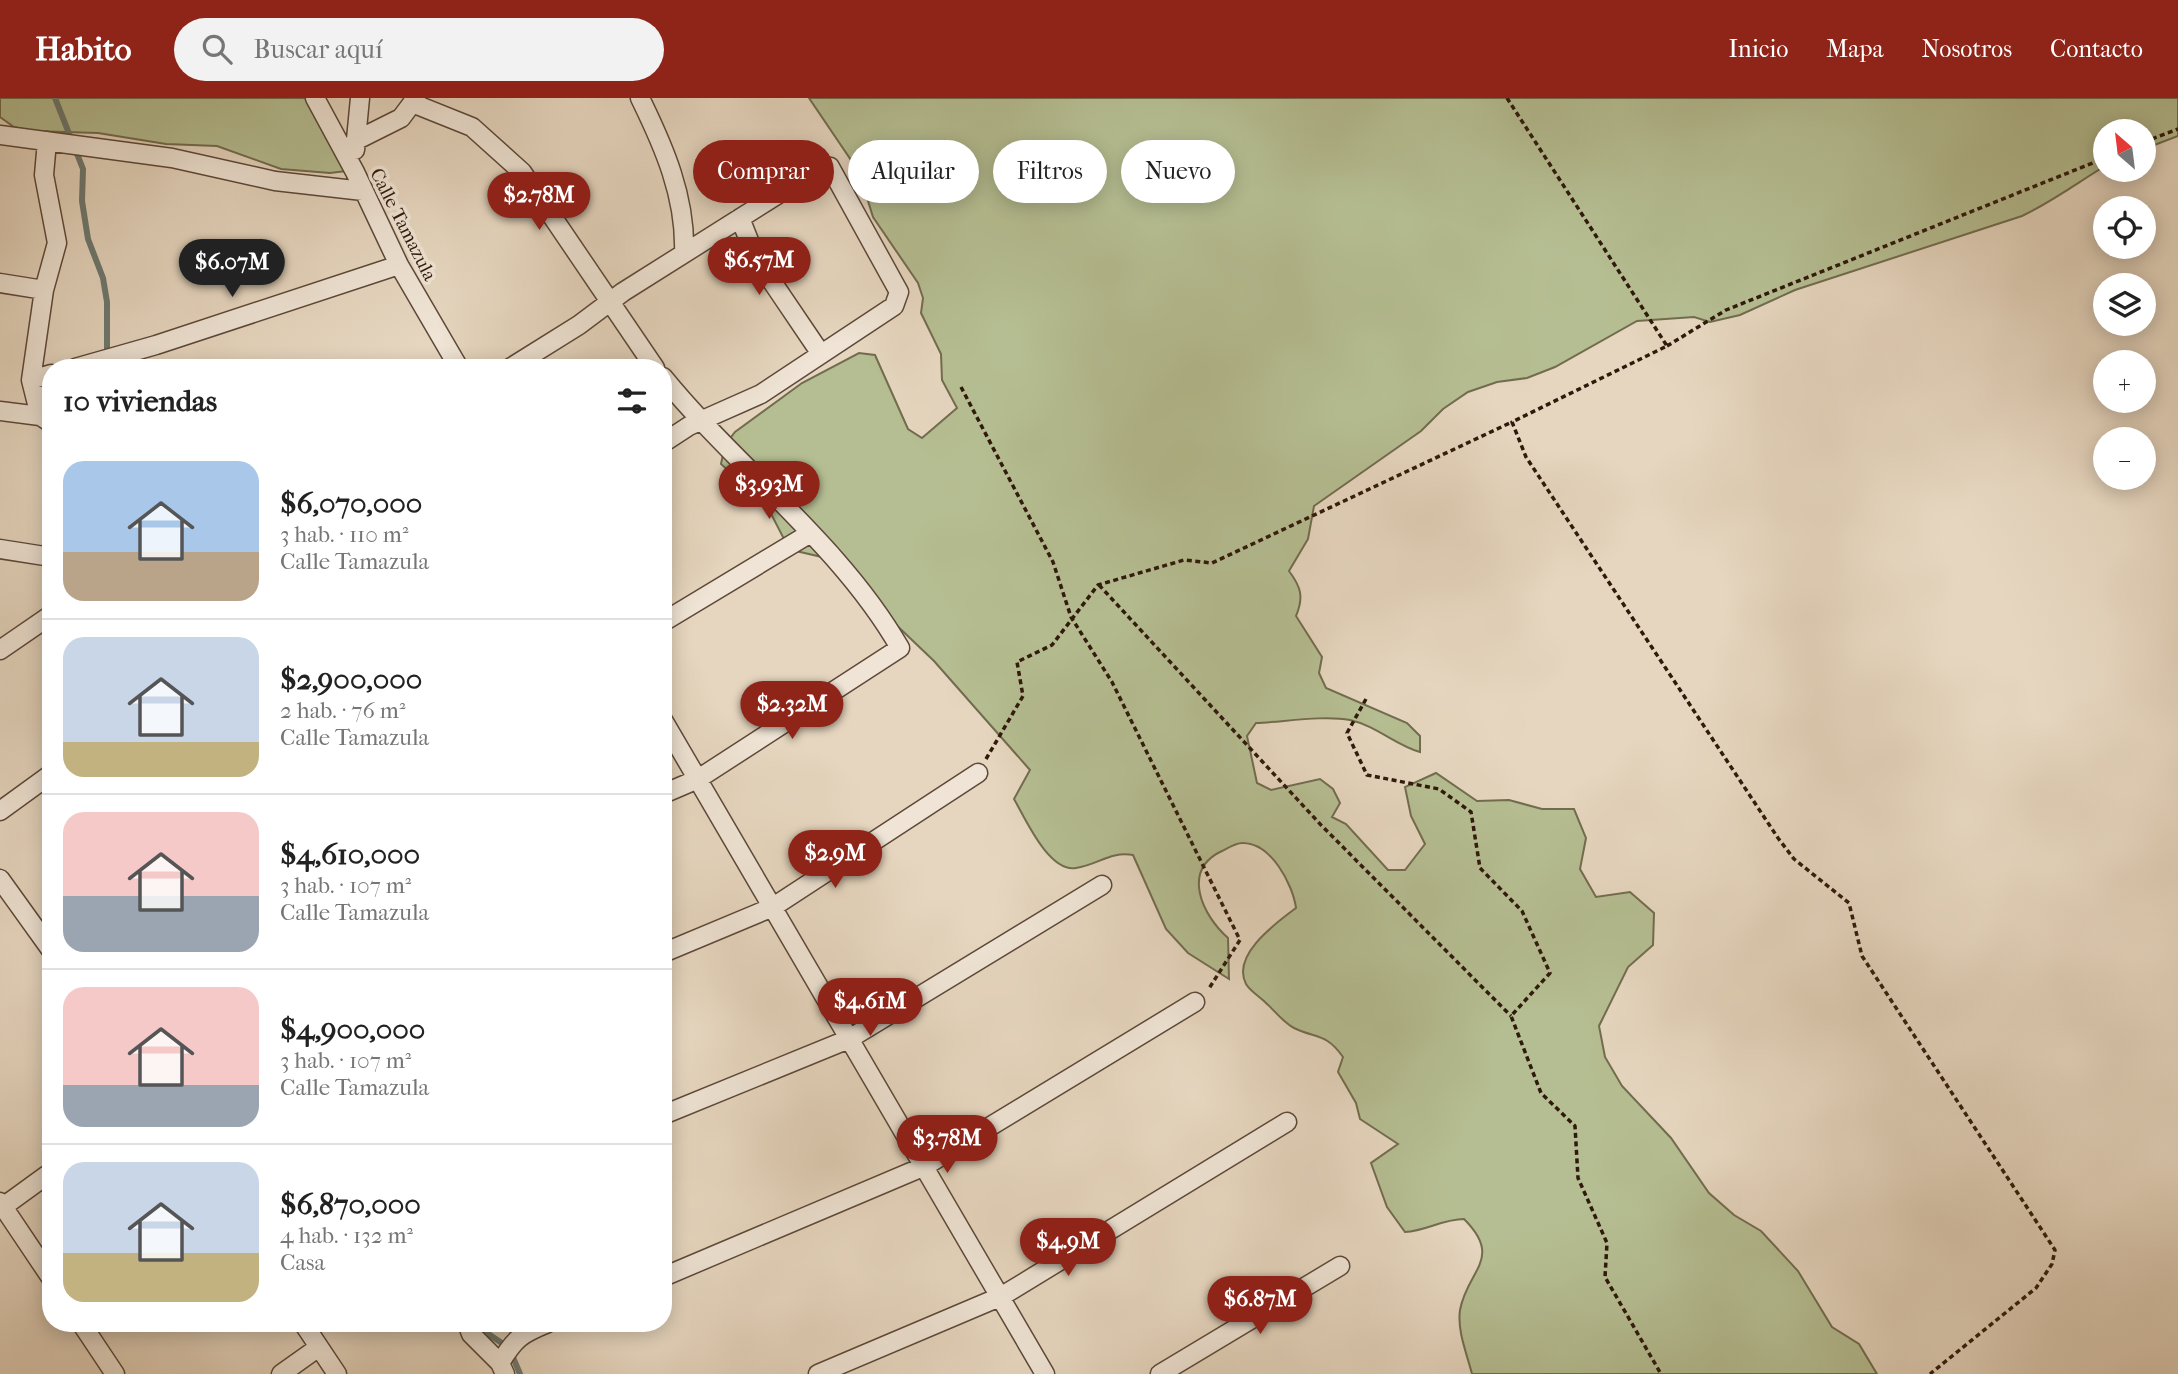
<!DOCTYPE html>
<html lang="es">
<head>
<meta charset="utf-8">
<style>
  :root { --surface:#fff; --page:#f2f2f2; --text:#222; --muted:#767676; --line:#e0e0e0; --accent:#8f2418 }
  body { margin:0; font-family:"IM FELL French Canon",serif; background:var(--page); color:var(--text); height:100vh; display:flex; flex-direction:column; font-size:26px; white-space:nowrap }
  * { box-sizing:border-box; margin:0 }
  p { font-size:23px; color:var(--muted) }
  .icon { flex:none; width:38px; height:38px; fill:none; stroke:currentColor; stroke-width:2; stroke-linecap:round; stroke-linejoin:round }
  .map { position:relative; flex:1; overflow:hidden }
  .drawer { position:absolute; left:42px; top:261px; width:630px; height:973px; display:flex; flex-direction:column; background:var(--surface); border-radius:28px; box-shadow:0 4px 18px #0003 }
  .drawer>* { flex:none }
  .hud { position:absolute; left:693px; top:42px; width:665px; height:63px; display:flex; gap:14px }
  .needle { width:46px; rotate:332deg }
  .controls { position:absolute; left:2093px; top:21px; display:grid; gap:14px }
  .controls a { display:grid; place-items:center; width:63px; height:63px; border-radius:50%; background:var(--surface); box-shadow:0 4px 18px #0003; font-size:35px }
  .price { position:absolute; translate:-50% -60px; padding:0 16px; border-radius:24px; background:var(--accent); color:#fff; font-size:23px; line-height:46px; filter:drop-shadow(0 2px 4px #0008) }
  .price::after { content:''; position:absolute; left:50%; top:42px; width:21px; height:16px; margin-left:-10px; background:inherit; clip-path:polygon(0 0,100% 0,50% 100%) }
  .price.active { background:#222; color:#fff }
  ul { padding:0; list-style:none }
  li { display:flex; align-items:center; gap:21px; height:175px; padding:0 21px }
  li+li { border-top:2px solid var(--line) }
  li span { display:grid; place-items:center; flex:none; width:196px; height:140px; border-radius:21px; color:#555 }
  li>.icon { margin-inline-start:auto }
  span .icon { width:84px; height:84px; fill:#fffc; stroke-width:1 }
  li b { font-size:30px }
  h2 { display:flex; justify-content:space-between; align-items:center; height:84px; padding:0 21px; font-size:30px }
  .tag { padding:0 24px; border-radius:32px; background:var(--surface); box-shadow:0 4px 18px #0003; font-size:24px; line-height:63px }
  .tag.active { background:var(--accent); color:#fff }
  header { display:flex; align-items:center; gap:42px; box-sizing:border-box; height:98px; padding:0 35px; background:var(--accent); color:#fff }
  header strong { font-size:33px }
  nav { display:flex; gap:38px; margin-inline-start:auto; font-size:24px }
  .search { width:490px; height:63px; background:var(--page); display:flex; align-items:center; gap:18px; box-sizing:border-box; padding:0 24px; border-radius:38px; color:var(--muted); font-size:26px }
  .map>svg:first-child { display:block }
  .green { fill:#b5be92; stroke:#726c4f; stroke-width:2 }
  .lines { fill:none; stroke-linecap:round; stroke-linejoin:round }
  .stream { stroke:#6d7970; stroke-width:6 }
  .street-casing { stroke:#5d4839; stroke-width:21 }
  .path { stroke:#2f190c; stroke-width:3.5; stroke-dasharray:5 3.5; stroke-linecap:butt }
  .street { stroke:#efe4d5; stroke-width:18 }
  .labels { text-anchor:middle; stroke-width:7; stroke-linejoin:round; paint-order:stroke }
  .street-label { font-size:19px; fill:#2f190c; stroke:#efe4d5 }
</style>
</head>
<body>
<header>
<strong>Habito</strong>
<div class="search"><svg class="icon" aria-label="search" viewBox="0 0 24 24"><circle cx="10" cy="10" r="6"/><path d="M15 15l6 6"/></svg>Buscar aquí</div>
<nav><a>Inicio</a><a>Mapa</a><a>Nosotros</a><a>Contacto</a></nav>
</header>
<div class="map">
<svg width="2178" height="1276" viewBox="0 0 2178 1276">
  <rect width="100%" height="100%" fill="#e6d6bf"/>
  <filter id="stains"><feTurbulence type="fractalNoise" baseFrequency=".00286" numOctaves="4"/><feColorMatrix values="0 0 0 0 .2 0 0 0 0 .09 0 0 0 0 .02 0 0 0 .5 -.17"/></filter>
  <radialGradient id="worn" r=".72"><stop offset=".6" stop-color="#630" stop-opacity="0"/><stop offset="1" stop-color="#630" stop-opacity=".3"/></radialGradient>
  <!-- green -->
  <path class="green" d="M0,0H305L347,73L330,75L281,71L217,48L166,46L98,35L31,33L14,29L0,19Z
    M809,0H2178V38L2144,51V33H2105V68C2077,85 2052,104 2022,118L1795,192L1740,217L1710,224L1694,219L1637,223L1555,269L1527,280L1497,284L1468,294L1443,311L1421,333L1314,408L1308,441L1289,473C1301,489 1304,499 1296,518L1322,559L1319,575L1326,590L1407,625L1420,638V654C1395,647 1377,628 1350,622C1324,617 1283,624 1256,625L1247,638L1257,685L1271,692L1320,681L1333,691L1340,705L1332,719L1346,726L1388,772H1405L1425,746L1411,718L1405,689L1436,675L1477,703L1509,702L1542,711H1574L1586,740L1580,771L1596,799L1630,794L1654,815L1653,847L1628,869L1599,928L1605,959L1622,988L1671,1040L1709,1095L1734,1117L1761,1133L1798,1173L1832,1229L1859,1246L1877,1276H1472C1467,1256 1457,1233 1460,1212C1467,1172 1504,1161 1464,1121C1443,1121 1426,1133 1405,1134L1387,1109L1371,1065L1398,1046L1360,1021L1356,1005L1338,974L1343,959C1326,935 1317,941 1294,930C1284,925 1274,912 1266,905C1260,899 1250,893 1246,886C1231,857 1276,825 1296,810C1293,787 1271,744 1242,745C1236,745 1228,750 1222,753C1181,772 1202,817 1228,840L1229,881L1188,855L1166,831L1133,757C1110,753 1098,767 1076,770C1049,775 1025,720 1014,701L1030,672L934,563L826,460L796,453L785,443L767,408L721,366L725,347L735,334L802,285L859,255L875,257L908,331L922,340L957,310L942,282L941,256L921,215L923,200L918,185L873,119L859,74Z"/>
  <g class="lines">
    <!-- stream -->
    <path class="stream" d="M55,0L83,71L82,103L88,141L103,180L107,204V259
      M481,1225L484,1233L509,1250L520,1276"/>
    <!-- street casing -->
    <g class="street-casing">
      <path id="street" d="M315,0L355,74L399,167L459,270
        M640,0C664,49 686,99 684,155
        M412,5L472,29L522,74L655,270
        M0,37L172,60L275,83L363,93
        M47,43L44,77L57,145L44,192L31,282L40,318L51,325
        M355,43L401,20L416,0
        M355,52L360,0
        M740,120L756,160L821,256
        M0,185L44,192
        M75,270L156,247L399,167
        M510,270L579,227L623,194L823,68L830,69L899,194L894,208L761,296L689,328L663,345
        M663,279C738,371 841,447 900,550L698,681L663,696
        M31,282L51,276
        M0,313L40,318
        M0,451L51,459
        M663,524L809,436
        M0,552L51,517
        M663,622L1045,1276
        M0,713L51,676
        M0,781L51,852
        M663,855L773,809L978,675
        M663,1017L849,941L1102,787
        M0,1104L51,1180
        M0,1111L51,1074
        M663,1179L925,1068L1195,904
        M81,1225L115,1276
        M303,1225L337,1276
        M467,1225L471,1236L500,1265
        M281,1276L319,1249
        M505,1276L500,1265C515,1240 521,1236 548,1225
        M818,1276L1002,1198L1287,1024
        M1160,1276L1340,1168"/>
    </g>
    <!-- path -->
    <path class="path" d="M1507,0L1667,248L1512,324L1526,359L1778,740L1794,761L1849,805L1862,858L2055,1152L2052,1166L2036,1190L1930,1276
      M2144,44L2178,31
      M1667,248L1726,212L2105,60
      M961,289L1053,464L1071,519L1112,584L1240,842L1208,892
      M1099,487L1321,727L1511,918
      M1366,601L1347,635L1367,677L1439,691L1471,714L1480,770L1522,813L1550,875L1511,918L1541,995L1575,1028L1578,1080L1607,1145L1605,1179L1661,1276
      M986,661L1023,598L1017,564L1052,547L1098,487L1184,462L1212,465L1512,324"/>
    <!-- street -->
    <use href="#street" class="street"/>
  </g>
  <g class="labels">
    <!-- street labels -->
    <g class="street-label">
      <text transform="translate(404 126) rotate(63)" y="7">Calle Tamazula</text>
    </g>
  </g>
  <rect width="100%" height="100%" filter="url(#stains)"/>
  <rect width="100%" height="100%" fill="url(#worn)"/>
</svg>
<div class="controls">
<a><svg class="needle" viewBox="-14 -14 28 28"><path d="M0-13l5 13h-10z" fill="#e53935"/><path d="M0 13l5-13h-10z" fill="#767676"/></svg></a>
<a><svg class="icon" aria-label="locate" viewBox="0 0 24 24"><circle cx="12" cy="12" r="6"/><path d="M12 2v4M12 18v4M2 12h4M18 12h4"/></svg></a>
<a><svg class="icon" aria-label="layers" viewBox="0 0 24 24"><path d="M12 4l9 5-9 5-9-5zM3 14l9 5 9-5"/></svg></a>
<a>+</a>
<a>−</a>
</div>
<b class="price" style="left:539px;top:134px">$2.78M</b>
<b class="price" style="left:759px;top:199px">$6.57M</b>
<b class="price active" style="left:232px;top:201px">$6.07M</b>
<b class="price" style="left:769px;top:423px">$3.93M</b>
<b class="price" style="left:792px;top:643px">$2.32M</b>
<b class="price" style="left:835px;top:792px">$2.9M</b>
<b class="price" style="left:870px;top:940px">$4.61M</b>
<b class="price" style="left:947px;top:1077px">$3.78M</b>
<b class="price" style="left:1068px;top:1180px">$4.9M</b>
<b class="price" style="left:1260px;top:1238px">$6.87M</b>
<div class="hud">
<a class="tag active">Comprar</a>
<a class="tag">Alquilar</a>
<a class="tag">Filtros</a>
<a class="tag">Nuevo</a>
</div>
<section class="drawer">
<h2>10 viviendas<svg class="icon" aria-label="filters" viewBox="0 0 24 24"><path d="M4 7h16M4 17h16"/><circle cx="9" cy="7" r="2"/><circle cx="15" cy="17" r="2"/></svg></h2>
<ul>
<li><span style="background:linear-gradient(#a9c7e8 65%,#b9a48a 0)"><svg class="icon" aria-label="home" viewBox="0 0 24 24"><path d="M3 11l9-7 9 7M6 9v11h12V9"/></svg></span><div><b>$6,070,000</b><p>3 hab. · 110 m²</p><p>Calle Tamazula</p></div></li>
<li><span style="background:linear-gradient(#c9d6e8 75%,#c2b280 0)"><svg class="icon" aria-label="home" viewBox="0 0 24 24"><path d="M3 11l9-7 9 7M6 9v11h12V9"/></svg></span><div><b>$2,900,000</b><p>2 hab. · 76 m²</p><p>Calle Tamazula</p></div></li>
<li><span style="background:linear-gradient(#f6c9c9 60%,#9aa5b1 0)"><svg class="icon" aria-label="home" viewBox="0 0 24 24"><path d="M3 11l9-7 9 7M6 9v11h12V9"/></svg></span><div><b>$4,610,000</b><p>3 hab. · 107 m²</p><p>Calle Tamazula</p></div></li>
<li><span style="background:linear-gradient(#f6c9c9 70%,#9aa5b1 0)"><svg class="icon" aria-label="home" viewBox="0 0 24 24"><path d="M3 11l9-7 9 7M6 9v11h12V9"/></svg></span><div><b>$4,900,000</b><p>3 hab. · 107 m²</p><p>Calle Tamazula</p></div></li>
<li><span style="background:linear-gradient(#c9d6e8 65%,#c2b280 0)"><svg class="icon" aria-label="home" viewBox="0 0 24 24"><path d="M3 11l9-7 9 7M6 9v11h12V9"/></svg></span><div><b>$6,870,000</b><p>4 hab. · 132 m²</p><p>Casa</p></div></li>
</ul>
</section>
</div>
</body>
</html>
